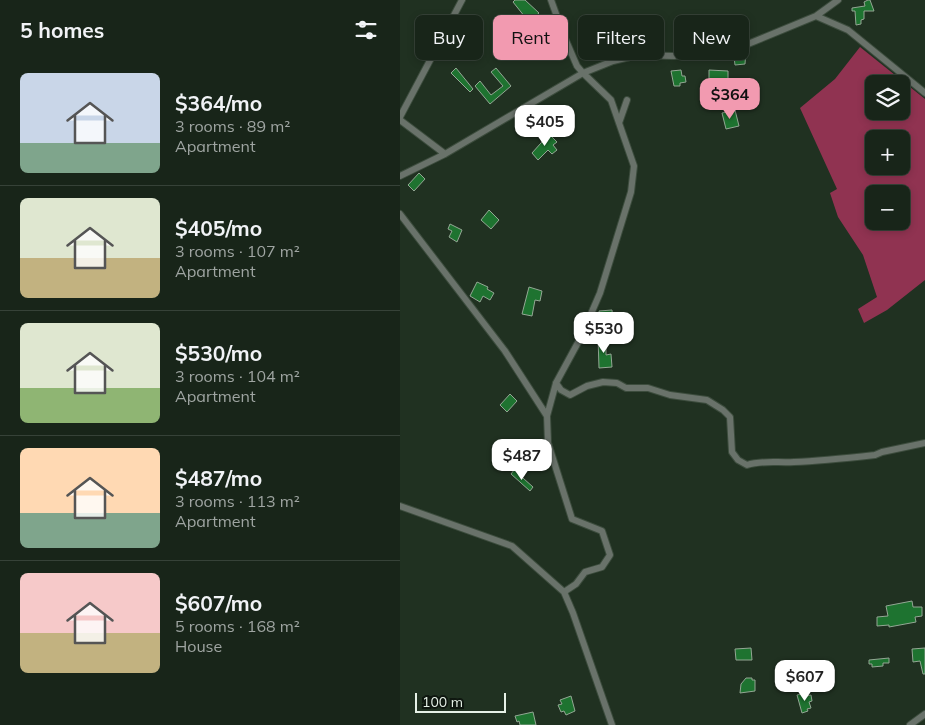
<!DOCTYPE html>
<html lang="en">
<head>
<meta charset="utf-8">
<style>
  :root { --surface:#182519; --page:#212d22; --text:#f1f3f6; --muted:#9fa5a2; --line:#364238; --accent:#f29ab0 }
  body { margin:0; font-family:Mulish,sans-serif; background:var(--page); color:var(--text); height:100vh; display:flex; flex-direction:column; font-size:19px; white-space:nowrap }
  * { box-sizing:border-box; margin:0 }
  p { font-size:16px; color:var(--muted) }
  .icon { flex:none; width:28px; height:28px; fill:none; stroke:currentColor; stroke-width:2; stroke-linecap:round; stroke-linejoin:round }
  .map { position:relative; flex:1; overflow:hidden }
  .side { display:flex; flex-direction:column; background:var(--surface); width:400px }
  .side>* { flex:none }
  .guide { position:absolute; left:15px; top:15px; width:435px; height:45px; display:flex; gap:10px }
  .controls { position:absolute; left:465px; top:75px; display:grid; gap:10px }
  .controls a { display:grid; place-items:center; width:45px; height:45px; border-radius:8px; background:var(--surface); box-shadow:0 2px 8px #0003,0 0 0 1px var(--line); font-size:25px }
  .scale { position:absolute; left:15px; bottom:12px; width:91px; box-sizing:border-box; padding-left:5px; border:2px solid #e6f1e7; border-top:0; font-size:14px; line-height:18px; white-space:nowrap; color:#e6f1e7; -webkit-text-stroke:4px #0f1710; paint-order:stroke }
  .price { position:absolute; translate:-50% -42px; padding:0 11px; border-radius:10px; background:#fff; color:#222; font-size:16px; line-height:32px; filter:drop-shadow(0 1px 2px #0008) }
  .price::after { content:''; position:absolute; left:50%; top:30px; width:15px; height:11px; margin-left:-8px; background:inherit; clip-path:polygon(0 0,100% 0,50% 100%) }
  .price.current { background:var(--accent); color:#111 }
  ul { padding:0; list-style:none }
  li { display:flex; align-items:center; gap:15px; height:125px; padding:0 20px }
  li+li { border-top:1px solid var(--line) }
  li span { display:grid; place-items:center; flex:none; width:140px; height:100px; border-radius:8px; color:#555 }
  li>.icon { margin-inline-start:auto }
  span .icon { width:60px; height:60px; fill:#fffc; stroke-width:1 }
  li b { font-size:21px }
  h2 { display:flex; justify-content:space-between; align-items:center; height:60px; padding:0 20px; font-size:21px }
  .tag { padding:0 18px; border-radius:8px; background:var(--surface); box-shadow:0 2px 8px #0003,0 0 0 1px var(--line); font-size:18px; line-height:45px }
  .tag.current { background:var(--accent); color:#111 }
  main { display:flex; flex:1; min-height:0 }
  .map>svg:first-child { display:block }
  .forest { fill:#903351; fill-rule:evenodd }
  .building { fill:#1e7330; stroke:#93a794 }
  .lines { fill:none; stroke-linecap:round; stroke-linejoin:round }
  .minor-casing { stroke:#3c4c3d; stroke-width:8 }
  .minor { stroke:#69726a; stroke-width:6 }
</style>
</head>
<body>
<main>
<section class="side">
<h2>5 homes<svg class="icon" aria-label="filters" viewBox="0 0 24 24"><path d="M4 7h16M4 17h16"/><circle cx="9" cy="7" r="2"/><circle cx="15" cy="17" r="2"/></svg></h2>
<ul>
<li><span style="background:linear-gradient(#c9d6e8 70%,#7fa58c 0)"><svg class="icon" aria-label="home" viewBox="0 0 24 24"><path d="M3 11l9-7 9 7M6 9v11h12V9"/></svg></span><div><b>$364/mo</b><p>3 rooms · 89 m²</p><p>Apartment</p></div></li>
<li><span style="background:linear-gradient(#dfe7d0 60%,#c2b280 0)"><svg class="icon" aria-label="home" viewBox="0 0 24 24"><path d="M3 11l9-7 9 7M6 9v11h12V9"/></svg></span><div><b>$405/mo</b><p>3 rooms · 107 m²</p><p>Apartment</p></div></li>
<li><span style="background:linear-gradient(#dfe7d0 65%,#8fb573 0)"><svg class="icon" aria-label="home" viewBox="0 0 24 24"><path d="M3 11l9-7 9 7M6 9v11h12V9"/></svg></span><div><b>$530/mo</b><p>3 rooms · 104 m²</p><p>Apartment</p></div></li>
<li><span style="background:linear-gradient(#ffd9b3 65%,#7fa58c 0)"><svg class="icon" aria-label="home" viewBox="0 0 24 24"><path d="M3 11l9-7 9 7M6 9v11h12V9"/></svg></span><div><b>$487/mo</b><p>3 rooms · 113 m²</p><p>Apartment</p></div></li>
<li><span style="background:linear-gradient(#f6c9c9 60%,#c2b280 0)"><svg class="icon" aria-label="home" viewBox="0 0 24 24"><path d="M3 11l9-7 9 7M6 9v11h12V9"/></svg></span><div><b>$607/mo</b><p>5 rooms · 168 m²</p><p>House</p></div></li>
</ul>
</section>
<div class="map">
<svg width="525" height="725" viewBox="0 0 525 725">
  <rect width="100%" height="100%" fill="#203121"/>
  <!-- forest -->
  <path class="forest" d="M460,47L525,99V280L487,310L464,323L458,309L477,297L463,255L438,217L430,193L437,189L400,108L435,79ZM474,84H501V111H474ZM474,139H501V166H474ZM474,194H501V221H474Z"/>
  <!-- building -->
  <path class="building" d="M115,0H125L139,13L129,22L113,2Z
    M468,0H470L474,11H464V19L461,20V24L456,25L455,11H452V8L465,6L464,2Z
    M333,49H346L345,64L335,65Z
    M56,68L73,89L70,92L51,73Z
    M96,68L111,86L90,104L75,86L80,81L91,95L103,86L91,72Z
    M281,70L282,76H285L286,82L280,83V86H274L271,71Z
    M309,70L328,71V84L309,83Z
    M335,110L339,126L326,129L322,113Z
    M162,113L172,116L170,124L172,126L170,133L161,129L163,123L160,122Z
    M149,134L157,142L153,145L157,150L152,154L148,150L138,160L132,153Z
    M19,173L25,179L14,191L8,185Z
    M89,210L99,220L91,229L81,220Z
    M50,224L62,230L57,242L49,237L52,231L48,229Z
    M77,282L88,287L87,289L94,293L90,300L83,296L80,302L70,296Z
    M129,287L142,291L140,301L135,300L132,316L122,314Z
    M212,310L213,324L201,325L199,311Z
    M198,337H206V355L211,354L212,367L199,368Z
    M110,394L117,401L107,412L100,405Z
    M114,470L133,487L130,491L111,474Z
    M512,601L513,607H522V616L515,617L516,622L489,627V625L477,626V617L488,616L486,606Z
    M351,648L352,660H336L335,649Z
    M525,648V674H523L520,661L513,662L512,649Z
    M489,658V663H483V666L472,667V664H469V660Z
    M346,678H352V680H355V691L340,693L341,684Z
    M405,693L406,696L411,695L412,701L409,702L411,708L407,709L408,711L402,713L397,695Z
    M171,696L175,711L166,715L164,711L161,712L158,705L162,704L160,700Z
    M133,712L136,725H120L119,721L117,722L115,716Z"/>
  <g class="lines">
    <!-- minor casing -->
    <g class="minor-casing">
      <path id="minor" d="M416,16L448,30L525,93
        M0,117L62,0
        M0,120L45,154
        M219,123L227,100
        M0,176L45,154L183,73L213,61L238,55L274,56L310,51L329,44H348L416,16L438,0
        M0,214L105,351L147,416L148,443L172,519L202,531L210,555L202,567L185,572L176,584L164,592
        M156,383L161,390L170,395L187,386L203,382L217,383L226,388H248L270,395L307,400L323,410L330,417L332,452L338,460L347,465C362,460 378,463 394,462C421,461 448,458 475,455L482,452L525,443
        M147,416L156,383L181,337L200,293L231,192L234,166L211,100L183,73L177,66L164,36L151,0
        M0,506L112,546L164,592L173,613L212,725
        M510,725L525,714"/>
    </g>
    <!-- minor -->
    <use href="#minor" class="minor"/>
  </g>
</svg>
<div class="controls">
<a><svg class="icon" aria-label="layers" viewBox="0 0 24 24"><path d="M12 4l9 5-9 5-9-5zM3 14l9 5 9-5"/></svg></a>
<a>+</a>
<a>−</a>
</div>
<div class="scale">100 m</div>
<b class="price current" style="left:330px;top:120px">$364</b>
<b class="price" style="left:145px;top:147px">$405</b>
<b class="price" style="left:204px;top:354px">$530</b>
<b class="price" style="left:122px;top:481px">$487</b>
<b class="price" style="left:405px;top:702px">$607</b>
<div class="guide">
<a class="tag">Buy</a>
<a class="tag current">Rent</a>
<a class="tag">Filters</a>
<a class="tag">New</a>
</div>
</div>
</main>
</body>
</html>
